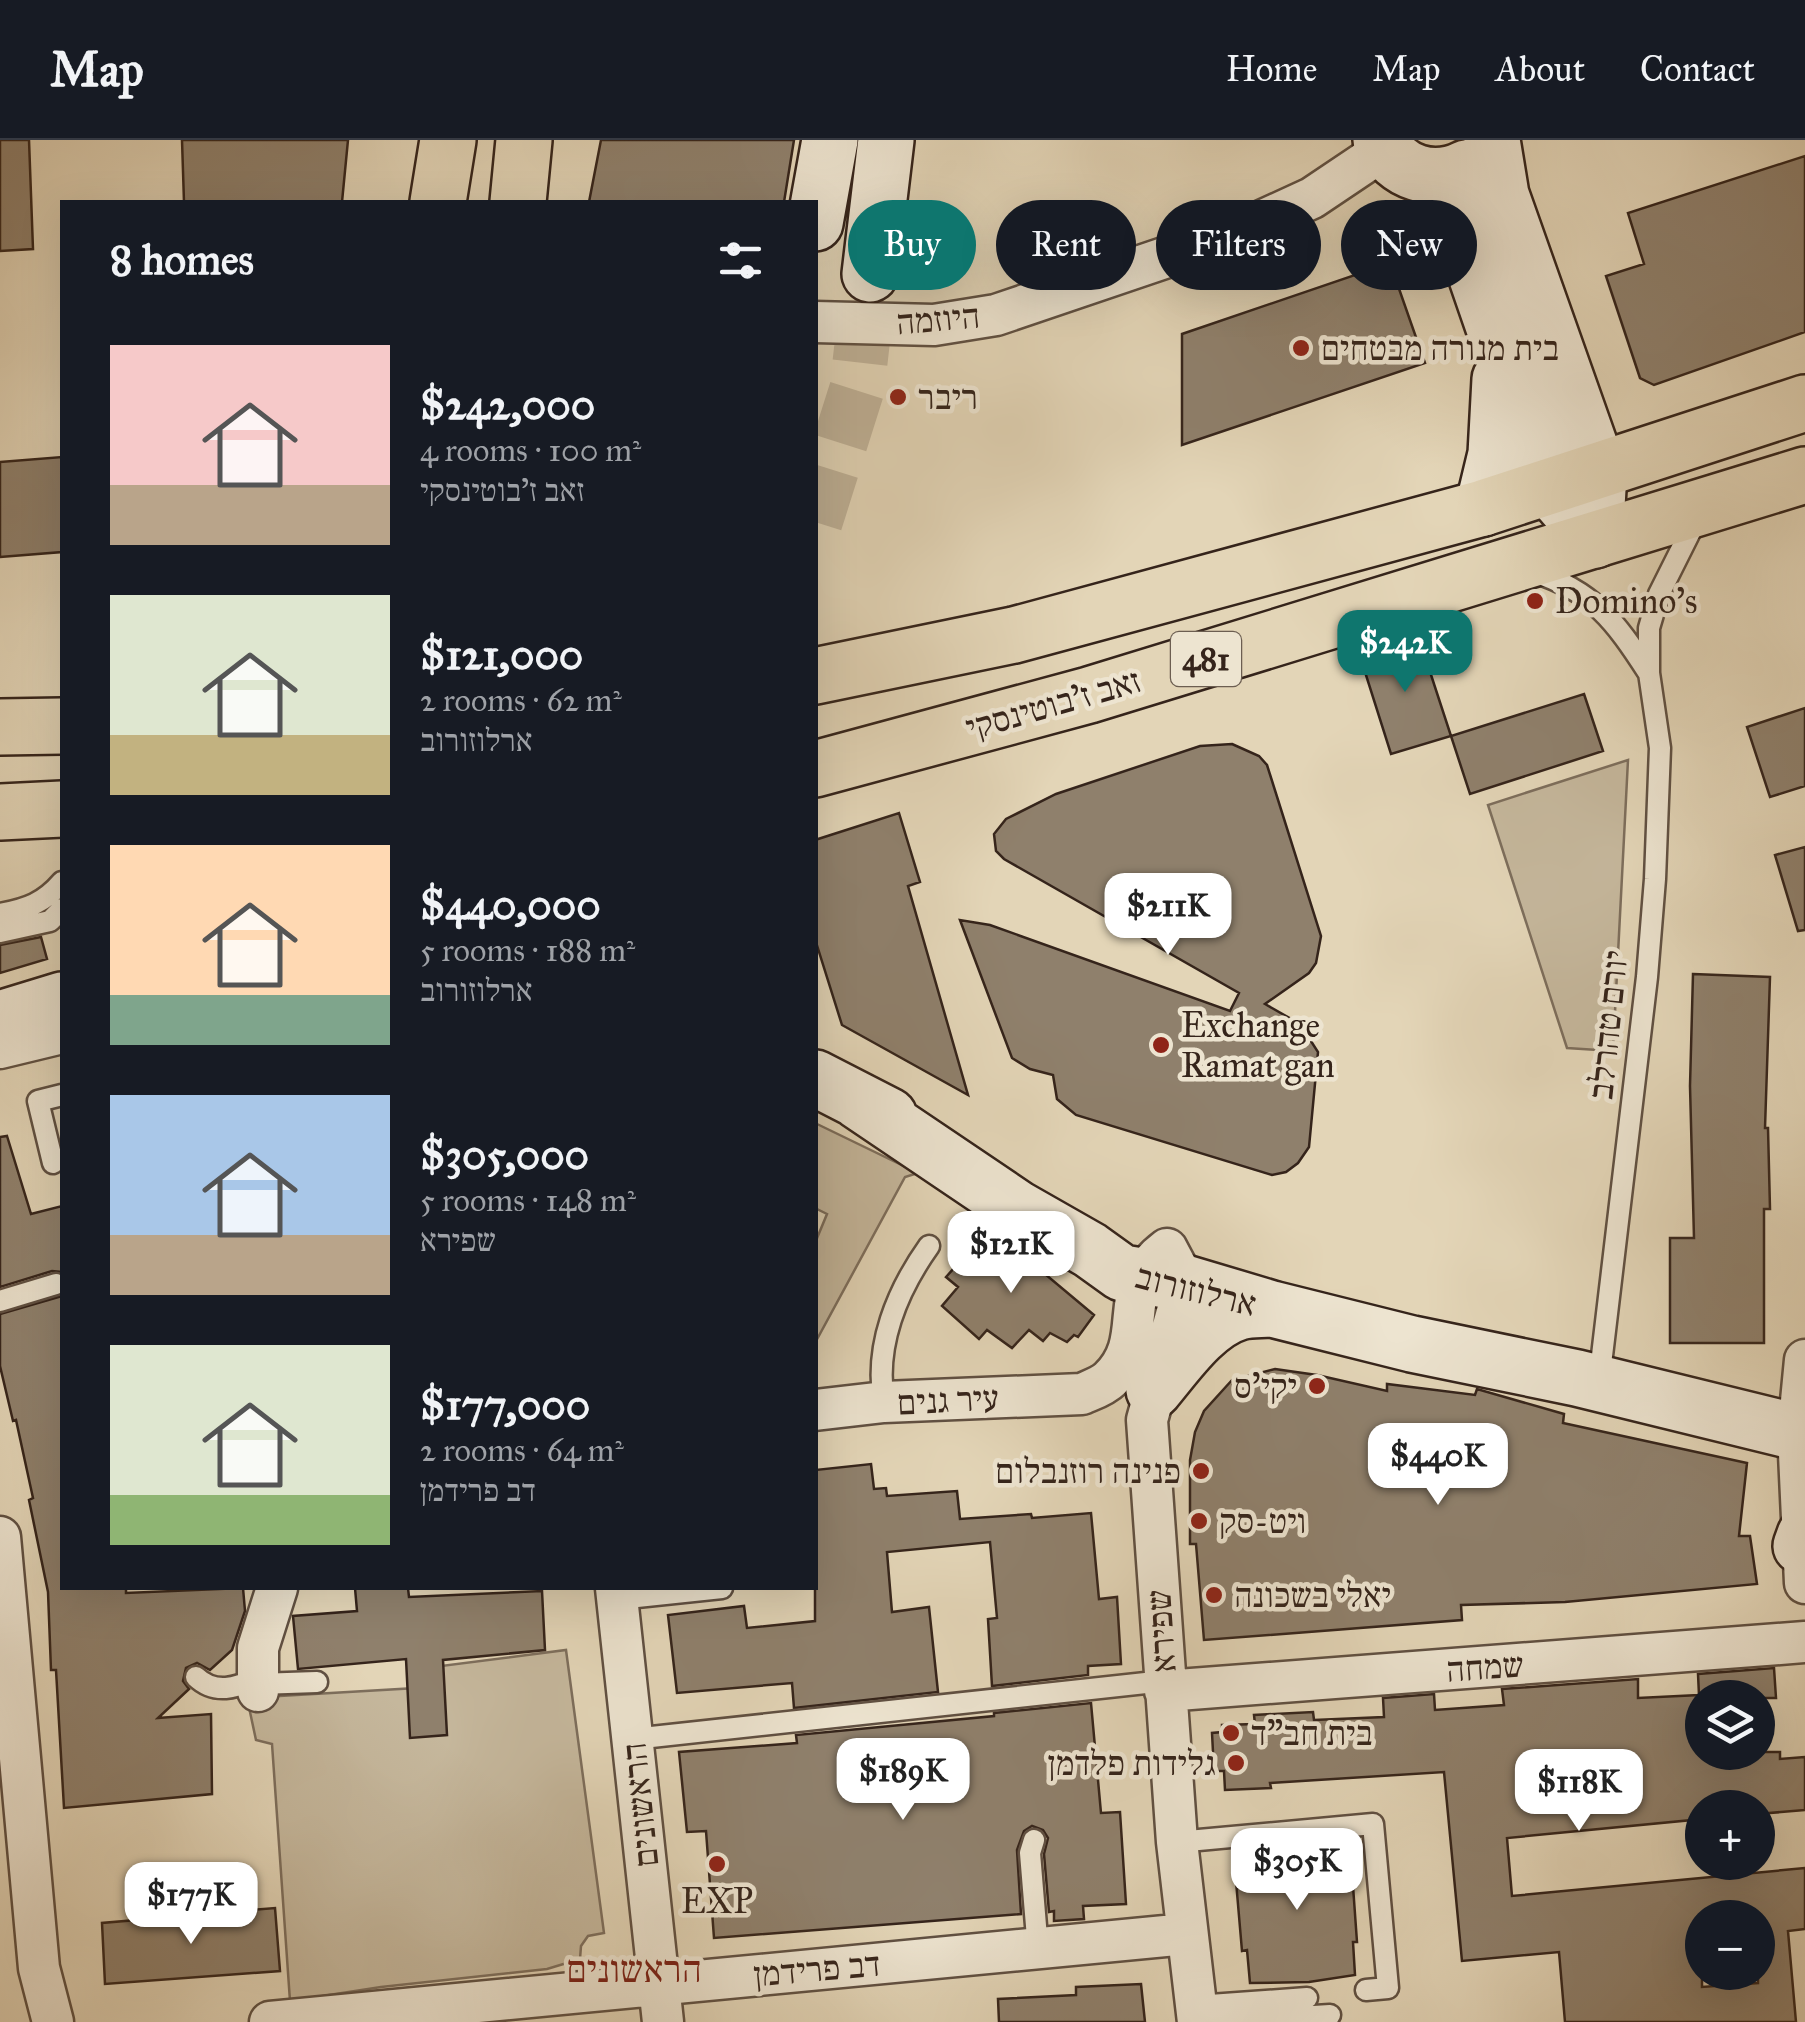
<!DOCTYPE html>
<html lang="en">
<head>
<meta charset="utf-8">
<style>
  :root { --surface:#171b24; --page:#20242c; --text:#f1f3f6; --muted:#9ea1a6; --line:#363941; --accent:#0f766e }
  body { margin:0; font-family:"IM FELL Great Primer","Frank Ruhl Libre",serif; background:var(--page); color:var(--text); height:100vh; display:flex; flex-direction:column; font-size:38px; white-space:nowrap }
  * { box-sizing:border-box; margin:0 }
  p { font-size:32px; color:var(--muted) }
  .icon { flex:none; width:55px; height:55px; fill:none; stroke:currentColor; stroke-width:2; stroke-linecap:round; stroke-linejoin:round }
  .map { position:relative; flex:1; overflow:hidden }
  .details { position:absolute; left:60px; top:60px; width:758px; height:1390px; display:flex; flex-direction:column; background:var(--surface); border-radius:0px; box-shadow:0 10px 40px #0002 }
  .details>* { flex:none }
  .top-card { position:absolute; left:848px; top:60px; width:808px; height:90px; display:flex; gap:20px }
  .controls { position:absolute; left:1685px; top:1540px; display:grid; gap:20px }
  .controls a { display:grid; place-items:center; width:90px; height:90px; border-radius:50%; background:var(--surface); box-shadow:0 10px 40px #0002; font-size:50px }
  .price { position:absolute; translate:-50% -85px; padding:0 22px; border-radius:20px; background:#fff; color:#222; font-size:32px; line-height:65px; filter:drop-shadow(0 2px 5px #0008) }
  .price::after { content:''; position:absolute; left:50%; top:60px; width:30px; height:22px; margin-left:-15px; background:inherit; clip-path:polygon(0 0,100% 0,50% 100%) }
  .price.on { background:var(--accent); color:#fff }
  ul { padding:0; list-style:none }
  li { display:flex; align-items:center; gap:30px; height:250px; padding:0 50px }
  li span { display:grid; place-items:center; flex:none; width:280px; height:200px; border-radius:0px; color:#555 }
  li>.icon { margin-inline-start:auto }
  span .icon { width:120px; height:120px; fill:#fffc; stroke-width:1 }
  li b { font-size:42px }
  h2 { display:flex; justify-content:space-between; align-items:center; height:120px; padding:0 50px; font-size:42px }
  .chip { padding:0 35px; border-radius:45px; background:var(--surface); box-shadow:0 10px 40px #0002; font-size:35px; line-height:90px }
  .chip.on { background:var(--accent); color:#fff }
  header { display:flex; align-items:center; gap:60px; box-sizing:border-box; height:140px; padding:0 50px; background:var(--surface); border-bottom:2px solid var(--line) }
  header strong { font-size:48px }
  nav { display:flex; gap:55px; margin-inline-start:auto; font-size:35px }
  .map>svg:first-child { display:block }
  .green { fill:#c5b79c; stroke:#7d6e5c; stroke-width:2.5 }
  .building { fill:#8f806c; stroke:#35241b; stroke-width:2.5; fill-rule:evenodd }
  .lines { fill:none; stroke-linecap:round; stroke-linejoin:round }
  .secondary-tunnel { stroke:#c0b298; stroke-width:55; stroke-dasharray:55 28; stroke-linecap:butt }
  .lane-casing { stroke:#605042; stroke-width:25 }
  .street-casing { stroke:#605042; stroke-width:45 }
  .secondary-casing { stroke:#35241b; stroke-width:60 }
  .primary-casing { stroke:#35241b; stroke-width:60 }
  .lane { stroke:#ede4d0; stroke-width:20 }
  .street { stroke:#ede4d0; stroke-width:40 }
  .secondary { stroke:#ede4d0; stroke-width:55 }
  .primary { stroke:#e3d5b7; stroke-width:55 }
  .poi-dot { fill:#8f2418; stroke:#ede4d0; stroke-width:4 }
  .labels { text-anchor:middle; stroke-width:9; stroke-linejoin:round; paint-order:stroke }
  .shield { fill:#ede4d0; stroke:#6c5e51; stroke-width:2.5 }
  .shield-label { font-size:32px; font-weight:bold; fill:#35241b }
  .street-label { font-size:35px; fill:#35241b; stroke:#ede4d0 }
  .poi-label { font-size:35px; fill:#35241b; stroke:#ede4d0; text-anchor:start }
  .neighbourhood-label { font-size:38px; fill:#7a1f14; stroke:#ede4d0 }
</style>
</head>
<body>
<header>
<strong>Map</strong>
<nav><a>Home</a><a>Map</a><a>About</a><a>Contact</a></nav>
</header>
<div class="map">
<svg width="1805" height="1882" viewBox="0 0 1805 1882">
  <rect width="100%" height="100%" fill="#e3d5b7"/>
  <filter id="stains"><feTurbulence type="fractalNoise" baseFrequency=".002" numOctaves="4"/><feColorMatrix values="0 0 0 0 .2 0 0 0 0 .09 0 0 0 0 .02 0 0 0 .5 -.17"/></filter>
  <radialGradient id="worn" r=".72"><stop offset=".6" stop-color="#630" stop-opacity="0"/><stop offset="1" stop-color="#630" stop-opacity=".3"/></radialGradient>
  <!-- green -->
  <path class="green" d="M1628,620L1613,911L1567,908L1488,665Z
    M815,983L918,1033L905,1037L815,1203V1103L827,1074L815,1068Z
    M566,1510L604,1793L588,1796L581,1806L580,1819L547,1829L381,1847L290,1861L272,1604L256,1600L247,1558L433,1547V1527Z"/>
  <!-- building -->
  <path class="building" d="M0,0H29L33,109L0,111Z
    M182,0H348L342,62H184Z
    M601,0H794L784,62H589Z
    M1805,16V192L1654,245L1640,238L1606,136L1644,124L1628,73Z
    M1390,123L1425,223L1182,305V194Z
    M62,317V412L0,417V322Z
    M1418,495L1451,596L1391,614L1359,513Z
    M1584,554L1603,611L1470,654L1451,596Z
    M1805,568V646L1770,657L1747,587Z
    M1232,604L1259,616L1267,625L1321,796L1316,823L1309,833L1265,864L1300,884L1318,912L1309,1007L1298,1023L1286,1032L1272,1035L1076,975L1057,959L1053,935L1030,929L1012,918L960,780L990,785L1230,871L1239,853L1004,719L996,711L994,694L1006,679L1056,654L1200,606Z
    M899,673L920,742L908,746L968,955L842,885L815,799V700Z
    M1805,707V790L1798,791L1775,715Z
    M41,797L47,819L0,833V805Z
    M1693,834L1770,837L1765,988H1768L1770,1069H1764V1203H1670V1098H1694L1690,946Z
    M7,996L31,1074L62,1066V1132L52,1131L0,1147V997Z
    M990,1088L1094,1175L1078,1197L1074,1195L1067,1202L1050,1193L1043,1201L1029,1190L1012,1208L987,1190L979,1199L942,1166L958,1147L946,1137Z
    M62,1156V1448H126V1453L243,1448L245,1471L232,1510L210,1530L197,1523L186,1528L183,1541L189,1549L158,1578L211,1574L212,1654L64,1668L56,1530H51L48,1452L29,1360L33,1358L16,1280L13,1281L0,1226V1174Z
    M1275,1229L1317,1235L1387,1251V1244L1475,1255L1477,1249L1564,1274L1563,1283L1747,1323L1739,1396H1750L1757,1444L1565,1462L1461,1465L1462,1480L1204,1500L1196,1404H1190V1320L1195,1292L1204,1271L1232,1240Z
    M871,1324L874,1349L886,1348L887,1356L957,1351L960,1379L1031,1374L1032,1378L1091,1373L1099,1459L1117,1457L1121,1524L1088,1526V1535L992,1546L988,1479L997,1478L990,1402L887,1412L892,1472L929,1467L938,1552L794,1568L792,1543L677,1553L668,1475L744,1466L747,1488L815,1481V1330Z
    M355,1448H408L409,1457L542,1451L545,1510L443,1520L447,1595L410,1598L406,1519L298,1529L293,1476L357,1471Z
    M1774,1528L1776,1558H1702V1612H1780V1619L1805,1617V1670L1758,1674V1668H1702V1679L1507,1698L1512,1756L1805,1728V1789L1788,1791L1796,1882H1565L1559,1812L1462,1821L1444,1632L1270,1643L1271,1648L1225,1650L1224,1631H1214L1212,1593L1222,1592V1585L1255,1584L1254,1575L1313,1572L1314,1580L1384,1577L1383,1558L1434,1554L1435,1570L1504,1565L1502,1549L1638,1539V1558L1699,1555L1698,1534ZM1702,1778H1758V1843L1702,1847Z
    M1091,1563L1101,1673L1120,1672L1126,1764L1083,1766L1084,1779L1054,1781V1771L1049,1772L1044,1714L1048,1698L1043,1690L1032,1686L1024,1691L1017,1710L1021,1774L714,1798L706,1691L687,1692L679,1612L797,1603L796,1595L994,1576V1573Z
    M1344,1700L1347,1732H1352L1357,1802H1353L1355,1835L1309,1842L1250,1843L1247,1810L1242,1811L1236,1741H1242L1239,1710Z
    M275,1768L280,1831L105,1844L102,1783Z
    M1141,1844L1145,1882H999L998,1859L1076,1855V1847Z"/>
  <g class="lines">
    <!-- secondary-tunnel -->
    <path class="secondary-tunnel" d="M815,382L857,249L870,134"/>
    <!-- lane casing -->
    <g class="lane-casing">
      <path id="lane" d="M1534,432C1593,451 1615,481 1648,532
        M0,774C27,769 44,763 62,742
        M0,792L50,781L62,769
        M53,1023L38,961L62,955
        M0,1161L56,1144
        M1599,1241L1647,837L1655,739L1660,608L1649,533V488L1659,454L1696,380
        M884,1262C874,1206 897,1151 929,1106
        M618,1459L722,1448
        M196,1537C215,1555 236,1548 258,1538
        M258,1544L317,1542
        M633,1599L1164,1541
        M1034,1700L1030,1713L1038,1810
        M1177,1702L1373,1684L1388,1848L1366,1850
        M1196,1866L1307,1858
        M1216,1882L1330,1875"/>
    </g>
    <!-- street casing -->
    <g class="street-casing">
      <path id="street" d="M815,182L934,185L996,175L1229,96L1312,58L1385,9
        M0,908L62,893
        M1805,1220L1798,1292L1805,1443
        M815,1270L884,1262L1082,1254C1091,1250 1103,1246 1110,1239C1153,1197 1112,1150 1167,1109L1185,1143L1147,1280L1177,1702L1198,1882
        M0,1397L39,1828L53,1882
        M616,1448L663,1882
        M258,1551V1508L277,1448
        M1165,1551L1805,1502
        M270,1882L1186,1794"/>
    </g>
    <!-- secondary casing -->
    <g class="secondary-casing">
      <path id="secondary" d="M1381,0C1396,34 1434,44 1466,28
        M1492,0L1501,55L1599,332L1595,400
        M1432,37L1456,77L1549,347L1580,383
        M815,83L830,0
        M870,134L886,0
        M1483,368L1496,314L1500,239
        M0,879L62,860
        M815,938L889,976
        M858,961L1018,1069L1090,1110L1122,1133L1185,1143L1272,1169L1412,1204L1577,1238L1805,1294
        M1154,1250C1176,1224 1204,1182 1239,1172C1249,1169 1261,1170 1272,1169
        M1801,1406L1805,1395"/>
    </g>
    <!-- primary casing -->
    <g class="primary-casing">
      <path id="primary" d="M438,62L448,0
        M518,62L524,0
        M815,536L1014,495L1483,368L1805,263
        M0,587L62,586
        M815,629L1089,555L1805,335
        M0,672L62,669"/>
    </g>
    <!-- lane -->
    <use href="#lane" class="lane"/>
    <!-- street -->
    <use href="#street" class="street"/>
    <!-- secondary -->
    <use href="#secondary" class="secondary"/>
    <!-- primary -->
    <use href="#primary" class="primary"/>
  </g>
  <!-- markers -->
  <g class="poi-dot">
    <circle cx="1301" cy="208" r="10"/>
    <circle cx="898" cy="257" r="10"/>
    <circle cx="1535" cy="461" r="10"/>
    <circle cx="1161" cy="905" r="10"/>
    <circle cx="1317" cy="1246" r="10"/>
    <circle cx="1201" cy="1331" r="10"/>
    <circle cx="1199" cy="1381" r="10"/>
    <circle cx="1214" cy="1455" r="10"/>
    <circle cx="1231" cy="1593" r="10"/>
    <circle cx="1236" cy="1623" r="10"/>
    <circle cx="717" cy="1724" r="10"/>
  </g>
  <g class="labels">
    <!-- shield labels -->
    <rect class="shield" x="1171" y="492" width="70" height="54" rx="8"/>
    <g class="shield-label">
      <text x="1206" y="530">481</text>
    </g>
    <!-- street labels -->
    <g class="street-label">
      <text transform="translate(938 179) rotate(-5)" y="12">היוזמה</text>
      <text transform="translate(1053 564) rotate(-16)" y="12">זאב ז'בוטינסקי</text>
      <text transform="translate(1608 885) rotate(-84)" y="12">יורם טהרלב</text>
      <text transform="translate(1196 1150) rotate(14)" y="12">ארלוזורוב</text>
      <text transform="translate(948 1260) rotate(-3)" y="12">עיר גנים</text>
      <text transform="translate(1161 1491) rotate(-94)" y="12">שפירא</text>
      <text transform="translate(1485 1527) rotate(-4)" y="12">שמחה</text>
      <text transform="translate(640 1665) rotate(-96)" y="12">הראשונים</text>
      <text transform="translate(817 1829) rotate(-5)" y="12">דב פרידמן</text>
    </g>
    <!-- poi labels -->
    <g class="poi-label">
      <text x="1321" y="220">בית מנורה מבטחים</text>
      <text x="918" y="269">ריבר</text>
      <text x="1555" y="473">Domino's</text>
      <text x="1181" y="897">Exchange<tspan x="1181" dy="40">Ramat gan</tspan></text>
      <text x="1297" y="1258" text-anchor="end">יקי'ס</text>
      <text x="1181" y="1343" text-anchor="end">פנינה רוזנבלום</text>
      <text x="1219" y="1393">ויט-סק</text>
      <text x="1234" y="1467">יאלי בשכונה</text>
      <text x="1251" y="1605">בית חב"ד</text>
      <text x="1216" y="1635" text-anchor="end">גלידות פלדמן</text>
      <text x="717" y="1773" text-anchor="middle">EXP</text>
    </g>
    <!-- neighbourhood labels -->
    <g class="neighbourhood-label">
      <text x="634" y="1842">הראשונים</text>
    </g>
  </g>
  <rect width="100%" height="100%" filter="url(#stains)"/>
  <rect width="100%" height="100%" fill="url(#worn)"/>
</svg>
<div class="controls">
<a><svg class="icon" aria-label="layers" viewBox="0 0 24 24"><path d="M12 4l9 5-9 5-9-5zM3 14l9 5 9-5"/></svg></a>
<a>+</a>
<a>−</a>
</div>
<b class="price on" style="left:1405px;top:555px">$242K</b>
<b class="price" style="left:1168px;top:818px">$211K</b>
<b class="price" style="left:1011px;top:1156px">$121K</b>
<b class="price" style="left:1438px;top:1368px">$440K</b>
<b class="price" style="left:903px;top:1683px">$189K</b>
<b class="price" style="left:1579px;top:1694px">$118K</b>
<b class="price" style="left:1297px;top:1773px">$305K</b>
<b class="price" style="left:191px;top:1807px">$177K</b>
<div class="top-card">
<a class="chip on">Buy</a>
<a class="chip">Rent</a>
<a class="chip">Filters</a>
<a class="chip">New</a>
</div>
<section class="details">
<h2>8 homes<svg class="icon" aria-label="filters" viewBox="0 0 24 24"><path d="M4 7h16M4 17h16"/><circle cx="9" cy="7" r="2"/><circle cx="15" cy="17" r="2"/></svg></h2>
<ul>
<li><span style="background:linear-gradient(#f6c9c9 70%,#b9a48a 0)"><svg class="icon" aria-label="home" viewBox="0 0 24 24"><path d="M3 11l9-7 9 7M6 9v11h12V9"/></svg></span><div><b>$242,000</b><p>4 rooms · 100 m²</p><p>זאב ז'בוטינסקי</p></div></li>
<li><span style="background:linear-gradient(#dfe7d0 70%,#c2b280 0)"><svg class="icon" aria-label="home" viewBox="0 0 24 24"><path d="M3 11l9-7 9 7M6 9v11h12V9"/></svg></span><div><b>$121,000</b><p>2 rooms · 62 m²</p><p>ארלוזורוב</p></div></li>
<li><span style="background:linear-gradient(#ffd9b3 75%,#7fa58c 0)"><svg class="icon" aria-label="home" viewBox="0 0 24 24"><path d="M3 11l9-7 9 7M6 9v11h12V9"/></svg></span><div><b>$440,000</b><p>5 rooms · 188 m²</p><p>ארלוזורוב</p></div></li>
<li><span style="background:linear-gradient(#a9c7e8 70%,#b9a48a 0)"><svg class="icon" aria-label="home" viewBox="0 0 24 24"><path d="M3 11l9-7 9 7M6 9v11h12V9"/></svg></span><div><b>$305,000</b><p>5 rooms · 148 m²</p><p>שפירא</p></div></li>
<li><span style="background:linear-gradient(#dfe7d0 75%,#8fb573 0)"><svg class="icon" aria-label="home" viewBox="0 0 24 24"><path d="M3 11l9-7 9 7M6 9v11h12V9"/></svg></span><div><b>$177,000</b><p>2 rooms · 64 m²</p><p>דב פרידמן</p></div></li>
</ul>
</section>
</div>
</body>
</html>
